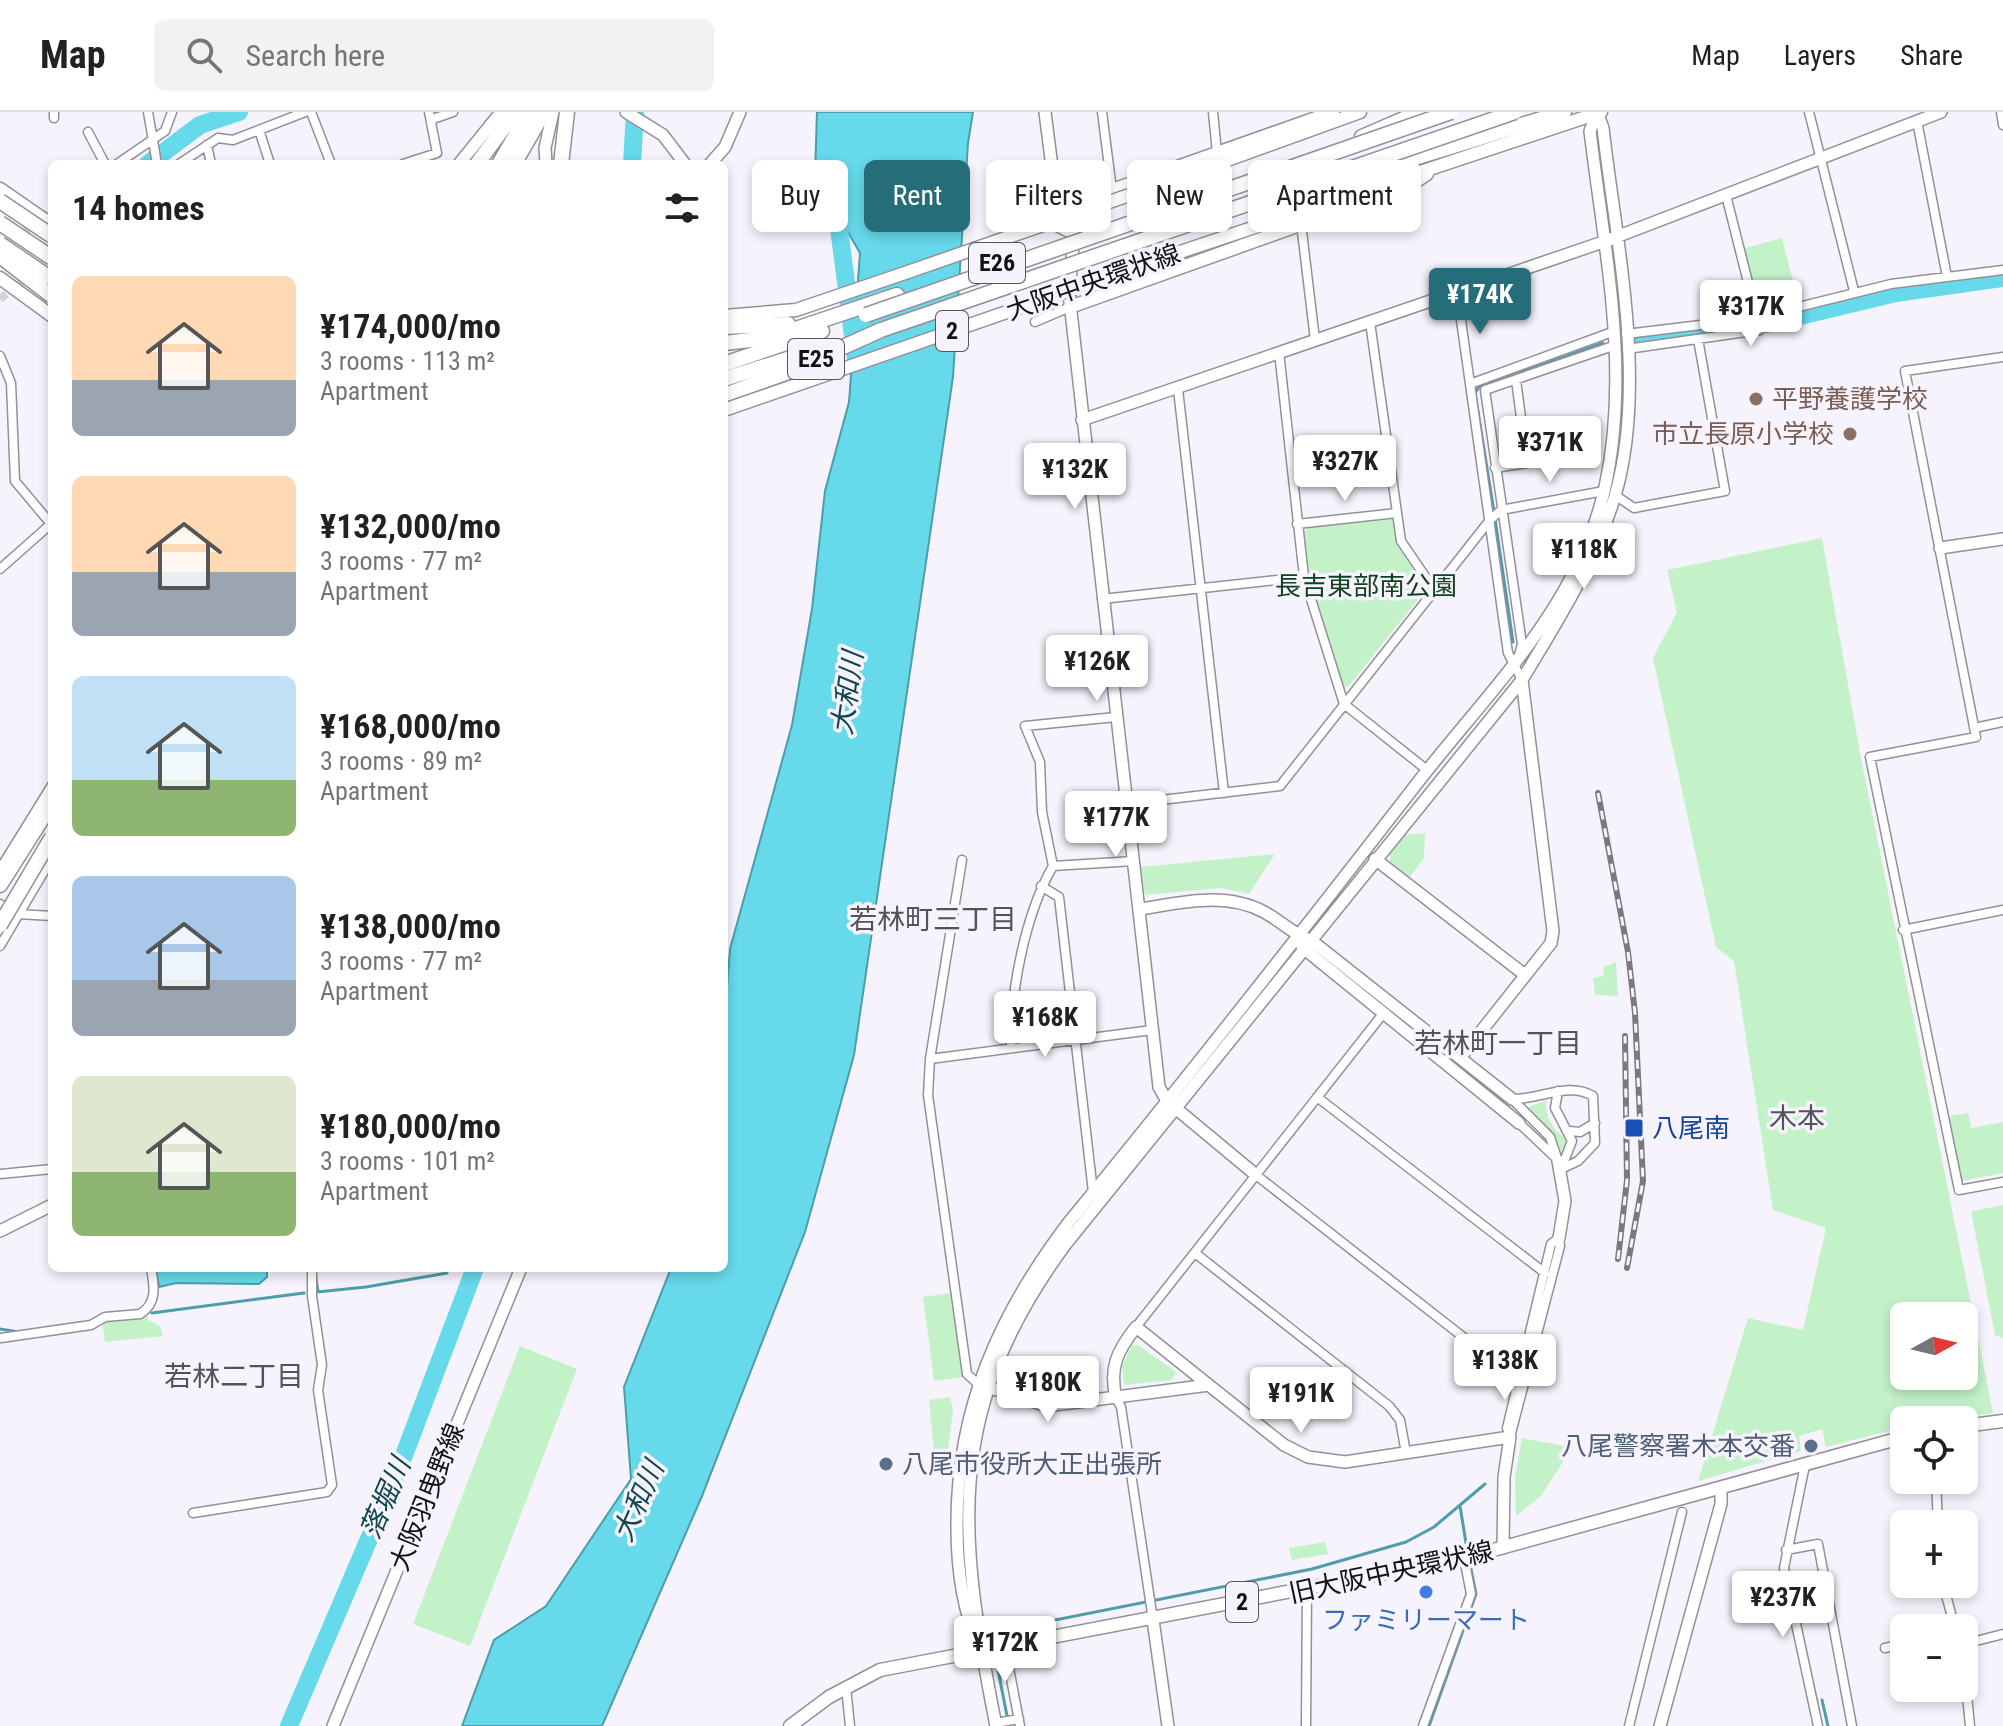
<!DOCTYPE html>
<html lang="en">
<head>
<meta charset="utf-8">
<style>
  :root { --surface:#fff; --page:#f2f2f2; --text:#202124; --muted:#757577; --line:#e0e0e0; --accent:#266d7a }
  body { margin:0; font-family:"Roboto Condensed","Noto Sans JP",sans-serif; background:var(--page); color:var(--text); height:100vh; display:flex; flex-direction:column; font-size:30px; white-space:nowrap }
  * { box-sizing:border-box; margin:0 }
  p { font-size:26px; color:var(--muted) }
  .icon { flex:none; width:44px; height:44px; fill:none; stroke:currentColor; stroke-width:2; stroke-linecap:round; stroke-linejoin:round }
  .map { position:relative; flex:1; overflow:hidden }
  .sheet { position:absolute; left:48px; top:48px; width:680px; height:1112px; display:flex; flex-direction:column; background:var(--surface); border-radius:12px; box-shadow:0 4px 12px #0003 }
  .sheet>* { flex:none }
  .hud { position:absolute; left:752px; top:48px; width:760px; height:72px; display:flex; gap:16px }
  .needle { width:52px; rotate:82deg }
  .fabs { position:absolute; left:1890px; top:1190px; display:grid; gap:16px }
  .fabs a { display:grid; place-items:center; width:88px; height:88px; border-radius:12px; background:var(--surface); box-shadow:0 4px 12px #0003; font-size:40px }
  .price { position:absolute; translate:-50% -68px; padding:0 18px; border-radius:8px; background:#fff; color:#222; font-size:26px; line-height:52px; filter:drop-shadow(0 2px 4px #0008) }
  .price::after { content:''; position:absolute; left:50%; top:48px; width:24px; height:18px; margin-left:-12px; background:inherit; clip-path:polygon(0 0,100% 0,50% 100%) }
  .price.active { background:var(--accent); color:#fff }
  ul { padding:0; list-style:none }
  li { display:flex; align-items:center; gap:24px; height:200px; padding:0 24px }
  li span { display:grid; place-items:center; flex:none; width:224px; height:160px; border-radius:12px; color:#555 }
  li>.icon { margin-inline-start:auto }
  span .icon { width:96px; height:96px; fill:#fffc; stroke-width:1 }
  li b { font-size:34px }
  h2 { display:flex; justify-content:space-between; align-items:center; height:96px; padding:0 24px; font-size:34px }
  .tag { padding:0 28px; border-radius:12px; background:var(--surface); box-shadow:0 4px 12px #0003; font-size:28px; line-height:72px }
  .tag.active { background:var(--accent); color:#fff }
  header { display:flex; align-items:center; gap:48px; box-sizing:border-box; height:112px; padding:0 40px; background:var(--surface); border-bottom:2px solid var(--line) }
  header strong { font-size:38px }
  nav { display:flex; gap:44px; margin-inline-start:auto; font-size:28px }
  .search { width:560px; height:72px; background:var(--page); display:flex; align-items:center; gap:20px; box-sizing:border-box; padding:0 28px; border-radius:12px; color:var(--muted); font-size:30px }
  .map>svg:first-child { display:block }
  .green { fill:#c3f2c9; fill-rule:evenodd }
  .water { fill:#66d9eb; stroke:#4d9daa; stroke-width:2 }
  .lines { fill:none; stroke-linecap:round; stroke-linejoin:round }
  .stream { stroke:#4d9daa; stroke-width:3 }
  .river { stroke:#66d9eb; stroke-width:18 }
  .street-tunnel { stroke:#d5d1da; stroke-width:8; stroke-dasharray:8 4; stroke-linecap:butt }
  .street-casing { stroke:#948f99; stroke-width:11 }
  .secondary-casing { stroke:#948f99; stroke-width:14 }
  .primary-casing { stroke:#948f99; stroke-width:15 }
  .highway-casing { stroke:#948f99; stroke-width:17 }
  .street { stroke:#fff; stroke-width:8 }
  .secondary { stroke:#fff; stroke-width:11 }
  .primary { stroke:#fff; stroke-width:12 }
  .highway { stroke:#fff; stroke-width:14 }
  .rail-casing { stroke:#7b787e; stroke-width:6 }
  .rail { stroke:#f7f3fd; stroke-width:3; stroke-dasharray:9; stroke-linecap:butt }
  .primary-bridge-casing { stroke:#948f99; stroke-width:15; stroke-linecap:butt }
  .highway-bridge-casing { stroke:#948f99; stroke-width:17; stroke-linecap:butt }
  .primary-bridge { stroke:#fff; stroke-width:12 }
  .highway-bridge { stroke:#fff; stroke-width:14 }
  .education-dot { fill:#8d6e63; stroke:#f7f3fd; stroke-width:3 }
  .transit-dot { fill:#1a4fb4; stroke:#f7f3fd; stroke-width:3 }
  .service-dot { fill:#5c6f8a; stroke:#f7f3fd; stroke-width:3 }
  .shop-dot { fill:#3f7fe0; stroke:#f7f3fd; stroke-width:3 }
  .labels { text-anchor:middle; stroke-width:7; stroke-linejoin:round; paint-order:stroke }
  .shield { fill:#f7f3fd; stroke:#57555a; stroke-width:2 }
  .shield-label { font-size:24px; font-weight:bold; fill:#121114 }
  .street-label { font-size:26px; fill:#121114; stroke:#f7f3fd }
  .education-label { font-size:26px; fill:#785e54; stroke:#f7f3fd; text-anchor:start }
  .park-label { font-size:26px; fill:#0f421d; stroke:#f7f3fd }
  .transit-label { font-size:26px; fill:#164399; stroke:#f7f3fd; text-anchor:start }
  .service-label { font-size:26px; fill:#4e5e75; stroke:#f7f3fd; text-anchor:end }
  .shop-label { font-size:26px; fill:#366cbe; stroke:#f7f3fd }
  .water-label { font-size:28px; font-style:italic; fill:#11464d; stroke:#f7f3fd }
  .neighbourhood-label { font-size:28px; fill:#555159; stroke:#f7f3fd }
</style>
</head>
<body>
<header>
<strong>Map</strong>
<div class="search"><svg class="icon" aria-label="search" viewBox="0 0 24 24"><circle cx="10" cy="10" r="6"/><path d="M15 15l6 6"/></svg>Search here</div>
<nav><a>Map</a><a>Layers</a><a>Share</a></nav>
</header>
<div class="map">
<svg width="2003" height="1614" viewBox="0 0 2003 1614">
  <rect width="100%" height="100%" fill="#f7f3fd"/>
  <!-- green -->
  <path class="green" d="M1782,126L1798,189L1761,197L1742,137Z
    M1393,407L1396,430L1424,474V480L1348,575L1343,574L1310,466L1304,420L1308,416Z
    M1822,426L1861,646L1993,1301L1940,1308H1904V1315L1826,1335L1822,1317L1799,1324L1801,1339L1698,1369L1748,1206L1803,1218L1826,1116L1773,1098L1734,849L1716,835L1653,546L1677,500L1667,458ZM1904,1204H1964V1264H1904Z
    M1425,721L1424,746L1410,765L1390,750V741L1404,723Z
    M1275,742L1249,782L1221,776L1145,783L1140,755Z
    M1616,850L1618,884L1595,883L1593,866L1604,864L1603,855Z
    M1547,988C1543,1003 1554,1019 1567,1027L1563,1042L1554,1026L1526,996Z
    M1968,1001L1971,1016L2003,1010V1061L1962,1069L1949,1004Z
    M2003,1093V1226L1995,1223L1971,1099Z
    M951,1181L964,1265L934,1269L923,1185Z
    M147,1203L148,1208L160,1214L163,1224L105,1230L102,1209Z
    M1132,1233H1138L1176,1260L1172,1268L1124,1273L1122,1254Z
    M520,1234L577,1257L470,1534L413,1512Z
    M950,1285L953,1298L948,1339H934L929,1288Z
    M1522,1326L1570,1335V1339L1541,1384L1516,1404L1515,1365Z
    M1325,1430L1328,1442L1292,1448L1289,1436Z"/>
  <!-- water -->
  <path class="water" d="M817,0H973L968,31L953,265L854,943L805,1120L702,1384L602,1614H462L494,1528L546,1494L631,1367L624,1275L671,1156H724V914L730,837L792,613L812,497L825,379L849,290L860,141L815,63Z
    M156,1156H267V1165L259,1172L176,1171L159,1175Z"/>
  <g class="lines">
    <!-- stream -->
    <path class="stream" d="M1494,400L1475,281L1479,275L1603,231
      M1495,407L1513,530
      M315,1160L318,1180
      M317,1180L366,1175L447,1161
      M152,1201L304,1181
      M0,1217L19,1220
      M1460,1394L1466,1431
      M995,1520L1312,1457L1406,1430L1434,1415L1485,1372
      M998,1558L1009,1614
      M1822,1588L1828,1614
      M1429,1614L1476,1482L1471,1457"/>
    <!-- river -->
    <path class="river" d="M148,52L200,13L239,0
      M632,52L635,0
      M834,78L856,247
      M1766,212L1896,181L2003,166
      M1637,227L1752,214
      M289,1614L398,1359L475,1156"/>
    <!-- street-tunnel -->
    <path class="street-tunnel" d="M4,136L52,98
      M0,187L52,146"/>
    <!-- street casing -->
    <g class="street-casing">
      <path id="street" d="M54,0V6
        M148,0L157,52
        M311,0L331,52
        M1102,0L1112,78
        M1213,0L1217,41
        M1809,0L1854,179
        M2001,0L2003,13
        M433,7L453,0
        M1917,9L1947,165
        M259,18L270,52
        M88,20L105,52
        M207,33L211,52
        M117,52L165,19L172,0
        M179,52L218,26L233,28L305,0
        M403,52L437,41L429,0
        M1301,111L1315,228
        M1457,180L1508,541L1522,568
        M1035,210L1070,195
        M1370,210L1401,429L1435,479
        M1626,222L1750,207L1891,172L2003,158
        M1627,237L1760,218L1726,83
        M1279,240L1304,465L1344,592L1427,658
        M0,244L11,271L15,369L51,412
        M2003,245L1905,259L1976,625L1870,645L1959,1078L2003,1070
        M1470,272L1615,219
        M1178,277L1224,681
        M1495,356L1527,351L1516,268
        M1615,383L1634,396L1725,379L1698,227
        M1297,412L1397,401
        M0,457L52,411
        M1102,487L1304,465
        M1519,543L1522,532L1485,278L1616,233
        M1116,605L1025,614L1040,650L1042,700L1053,754L1134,749
        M1974,616L2003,610
        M1127,692L1280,674L1490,408L1501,398L1604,379
        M962,748L930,947L928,983L967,1262L977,1271
        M0,757L52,673
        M1041,774L1059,785L1093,1080
        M0,792L18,802L52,804
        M1903,818L2003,798
        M0,834L52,746
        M1011,936C1010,881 1025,802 1053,754
        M930,947L1152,918
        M1558,979L1555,996L1572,1029L1561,1057
        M1317,985L1545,1161
        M1512,987C1539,988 1568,969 1593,984L1595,1031L1578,1049L1561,1057
        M1512,987L1550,1025L1558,1049
        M1519,1011L1558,1048
        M1570,1019L1580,1020L1595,1011
        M0,1062L52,1057
        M1256,1063L1513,1264L1527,1267
        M1195,1141L1389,1294L1400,1308L1406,1341
        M1136,1215L1382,903
        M1,1226L91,1213L105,1205L140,1202C158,1191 154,1173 151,1156
        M1116,1286L1121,1295L1153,1508
        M1510,1325L1507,1316L1551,1132L1559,1126
        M1510,1325L1560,1134L1559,1126
        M1805,1353L1784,1456L1818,1614
        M1936,1368L1938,1412
        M193,1401L327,1380L332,1373L318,1278L322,1253L312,1184V1156
        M1786,1438L1818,1432L1852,1614
        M1943,1472L1955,1516
        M1964,1532L2003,1522
        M1005,1535L1020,1614
        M1885,1536L1904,1532
        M1964,1553L1970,1614
        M846,1575L850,1614
        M995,1611L1019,1607
        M1306,1614L1307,1477
        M1423,1614L1471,1482L1464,1446
        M1629,1614L1682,1400"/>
    </g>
    <!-- secondary casing -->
    <g class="secondary-casing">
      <path id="secondary" d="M626,0L663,23L685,52
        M1045,0L1053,63L1054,112L1074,122L1069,182L1159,975L1167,989L1256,1063
        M459,52L501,0
        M546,52L545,36L553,0
        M710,52L725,35L740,0
        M1082,308L1603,130L1941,0
        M1940,436L2003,427
        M1375,747L1525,863
        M1140,797C1181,791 1225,779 1264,800C1281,809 1294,823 1312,829L1512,987
        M1302,835L1519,1011
        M1460,946L1551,831L1553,819L1522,568
        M1558,1049L1565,1089L1559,1126
        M0,1119L52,1093
        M981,1273L1047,1294L1209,1273
        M1116,1286C1109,1256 1117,1239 1136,1215L1284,1333L1308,1345L1345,1350L1510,1325L1504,1365L1503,1436
        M1153,1508L1168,1614
        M979,1534C962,1497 957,1456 957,1415C956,1298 999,1202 1069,1110C1187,967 1301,821 1415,674C1488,579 1578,497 1605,375C1631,257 1604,137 1590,19L1597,1
        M333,1614L521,1156
        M996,1614C958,1421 943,1300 1065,1133L1522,568C1558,508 1594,452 1615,384C1648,271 1616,131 1603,16L1597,0
        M1660,1614L1721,1392V1377"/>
    </g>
    <!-- primary casing -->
    <g class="primary-casing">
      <path id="primary" d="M1161,72L1360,0
        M0,77L52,113
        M1074,122L1077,107L1098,83L1333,0
        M1180,140L1601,0
        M0,166L52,204
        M1070,195L1409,74L1427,62
        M724,204L796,198L905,161
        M1964,1314L2003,1309
        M790,1614L829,1585L880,1558L1464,1446L1904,1325"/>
    </g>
    <!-- highway casing -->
    <g class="highway-casing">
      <path id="highway" d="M1362,25L1420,0
        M477,52L515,0
        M499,52L529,0
        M514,52L544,0
        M561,52L567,0
        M1291,84L1564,0
        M724,215L788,212
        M724,231L769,226L897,183
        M724,252L822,219
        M724,267L816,238
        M724,283L783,262L881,218
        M0,773L52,691"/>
    </g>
    <!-- street -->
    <use href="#street" class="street"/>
    <!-- secondary -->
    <use href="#secondary" class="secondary"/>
    <!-- primary -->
    <use href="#primary" class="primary"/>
    <!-- highway -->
    <use href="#highway" class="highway"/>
    <!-- rail casing -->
    <g class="rail-casing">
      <path id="rail" d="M1598,681L1628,840L1635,901L1643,1069L1627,1156
        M1618,1147L1627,1068L1625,924"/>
    </g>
    <!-- rail -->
    <use href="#rail" class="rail"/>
    <!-- primary-bridge casing -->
    <g class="primary-bridge-casing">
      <path id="primary-bridge" d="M905,161L1161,72
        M724,298L1180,140"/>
    </g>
    <!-- highway-bridge casing -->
    <g class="highway-bridge-casing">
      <path id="highway-bridge" d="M0,89L52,124
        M0,111L52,146
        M0,132L47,164
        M0,144L52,184
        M866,203L1451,0
        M881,218L1515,0
        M0,813L52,725"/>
    </g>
    <!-- primary-bridge -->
    <use href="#primary-bridge" class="primary-bridge"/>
    <!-- highway-bridge -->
    <use href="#highway-bridge" class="highway-bridge"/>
  </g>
  <!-- markers -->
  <g class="education-dot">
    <circle cx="1756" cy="287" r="8"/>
    <circle cx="1850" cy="322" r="8"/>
  </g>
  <rect class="transit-dot" x="1624" y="1006" width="20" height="20" rx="4"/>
  <g class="service-dot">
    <circle cx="1811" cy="1334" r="8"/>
    <circle cx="886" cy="1352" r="8"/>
  </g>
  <circle class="shop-dot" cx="1426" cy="1480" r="8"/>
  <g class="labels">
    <!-- shield labels -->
    <g class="shield">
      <rect x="969" y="131" width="56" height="40" rx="6"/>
      <rect x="936" y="199" width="32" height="40" rx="6"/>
      <rect x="788" y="227" width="56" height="40" rx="6"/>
      <rect x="1226" y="1470" width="32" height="40" rx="6"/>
    </g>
    <g class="shield-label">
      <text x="997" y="159">E26</text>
      <text x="952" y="227">2</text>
      <text x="816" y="255">E25</text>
      <text x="1242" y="1498">2</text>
    </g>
    <!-- street labels -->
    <g class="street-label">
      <text transform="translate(1093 170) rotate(-19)" y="9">大阪中央環状線</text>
      <text transform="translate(427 1385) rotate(-68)" y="9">大阪羽曳野線</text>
      <text transform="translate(1391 1460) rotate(-12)" y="9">旧大阪中央環状線</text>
    </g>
    <!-- education labels -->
    <g class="education-label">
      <text x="1772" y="296">平野養護学校</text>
      <text x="1834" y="331" text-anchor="end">市立長原小学校</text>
    </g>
    <!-- park labels -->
    <g class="park-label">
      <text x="1366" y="483">長吉東部南公園</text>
    </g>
    <!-- transit labels -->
    <g class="transit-label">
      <text x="1652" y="1025">八尾南</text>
    </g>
    <!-- service labels -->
    <g class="service-label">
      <text x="1795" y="1343">八尾警察署木本交番</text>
      <text x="902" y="1361" text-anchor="start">八尾市役所大正出張所</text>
    </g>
    <!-- shop labels -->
    <g class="shop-label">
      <text x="1426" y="1517">ファミリーマート</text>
    </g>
    <!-- water labels -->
    <g class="water-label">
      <text transform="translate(847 581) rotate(-82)" y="10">大和川</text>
      <text transform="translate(385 1386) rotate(-67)" y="10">落堀川</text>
      <text transform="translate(638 1389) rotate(-66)" y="10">大和川</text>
    </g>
    <!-- neighbourhood labels -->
    <g class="neighbourhood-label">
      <text x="933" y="817">若林町三丁目</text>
      <text x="1498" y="941">若林町一丁目</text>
      <text x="1797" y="1016">木本</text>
      <text x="234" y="1274">若林二丁目</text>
    </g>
  </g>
</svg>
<div class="fabs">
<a><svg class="needle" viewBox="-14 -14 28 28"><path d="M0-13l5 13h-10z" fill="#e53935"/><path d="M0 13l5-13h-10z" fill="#757577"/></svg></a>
<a><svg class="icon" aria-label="locate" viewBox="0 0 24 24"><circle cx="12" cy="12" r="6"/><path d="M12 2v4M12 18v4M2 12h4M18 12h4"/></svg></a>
<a>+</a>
<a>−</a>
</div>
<b class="price active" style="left:1480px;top:224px">¥174K</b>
<b class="price" style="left:1751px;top:236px">¥317K</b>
<b class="price" style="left:1550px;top:372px">¥371K</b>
<b class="price" style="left:1345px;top:391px">¥327K</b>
<b class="price" style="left:1075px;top:399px">¥132K</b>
<b class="price" style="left:1584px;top:479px">¥118K</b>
<b class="price" style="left:1097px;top:591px">¥126K</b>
<b class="price" style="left:1116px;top:747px">¥177K</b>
<b class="price" style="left:1045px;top:947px">¥168K</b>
<b class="price" style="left:1505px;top:1290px">¥138K</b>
<b class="price" style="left:1048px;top:1312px">¥180K</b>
<b class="price" style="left:1301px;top:1323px">¥191K</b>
<b class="price" style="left:1783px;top:1527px">¥237K</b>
<b class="price" style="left:1005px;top:1572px">¥172K</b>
<div class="hud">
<a class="tag">Buy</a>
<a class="tag active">Rent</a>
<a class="tag">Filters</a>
<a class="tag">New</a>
<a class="tag">Apartment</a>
</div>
<section class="sheet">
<h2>14 homes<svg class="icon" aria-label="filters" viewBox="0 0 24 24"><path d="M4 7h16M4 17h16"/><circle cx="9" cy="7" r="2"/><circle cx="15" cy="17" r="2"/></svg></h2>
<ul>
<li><span style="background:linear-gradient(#ffd9b3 65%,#9aa5b1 0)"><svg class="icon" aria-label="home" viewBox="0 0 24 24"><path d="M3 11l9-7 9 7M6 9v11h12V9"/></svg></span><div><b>¥174,000/mo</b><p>3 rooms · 113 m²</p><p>Apartment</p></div></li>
<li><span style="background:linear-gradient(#ffd9b3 60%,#9aa5b1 0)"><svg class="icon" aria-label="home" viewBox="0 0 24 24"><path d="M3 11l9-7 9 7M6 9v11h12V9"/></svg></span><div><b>¥132,000/mo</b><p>3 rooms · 77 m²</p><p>Apartment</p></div></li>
<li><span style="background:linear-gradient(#bfe0f5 65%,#8fb573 0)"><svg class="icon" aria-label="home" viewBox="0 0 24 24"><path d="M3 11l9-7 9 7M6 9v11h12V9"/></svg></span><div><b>¥168,000/mo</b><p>3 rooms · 89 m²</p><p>Apartment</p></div></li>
<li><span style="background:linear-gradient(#a9c7e8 65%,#9aa5b1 0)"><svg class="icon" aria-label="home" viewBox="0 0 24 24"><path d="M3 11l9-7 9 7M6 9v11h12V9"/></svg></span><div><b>¥138,000/mo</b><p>3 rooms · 77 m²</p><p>Apartment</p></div></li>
<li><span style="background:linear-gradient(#dfe7d0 60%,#8fb573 0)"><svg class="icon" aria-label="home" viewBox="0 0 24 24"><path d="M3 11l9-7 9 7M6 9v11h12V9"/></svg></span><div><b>¥180,000/mo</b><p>3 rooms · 101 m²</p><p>Apartment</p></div></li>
</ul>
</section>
</div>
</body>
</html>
